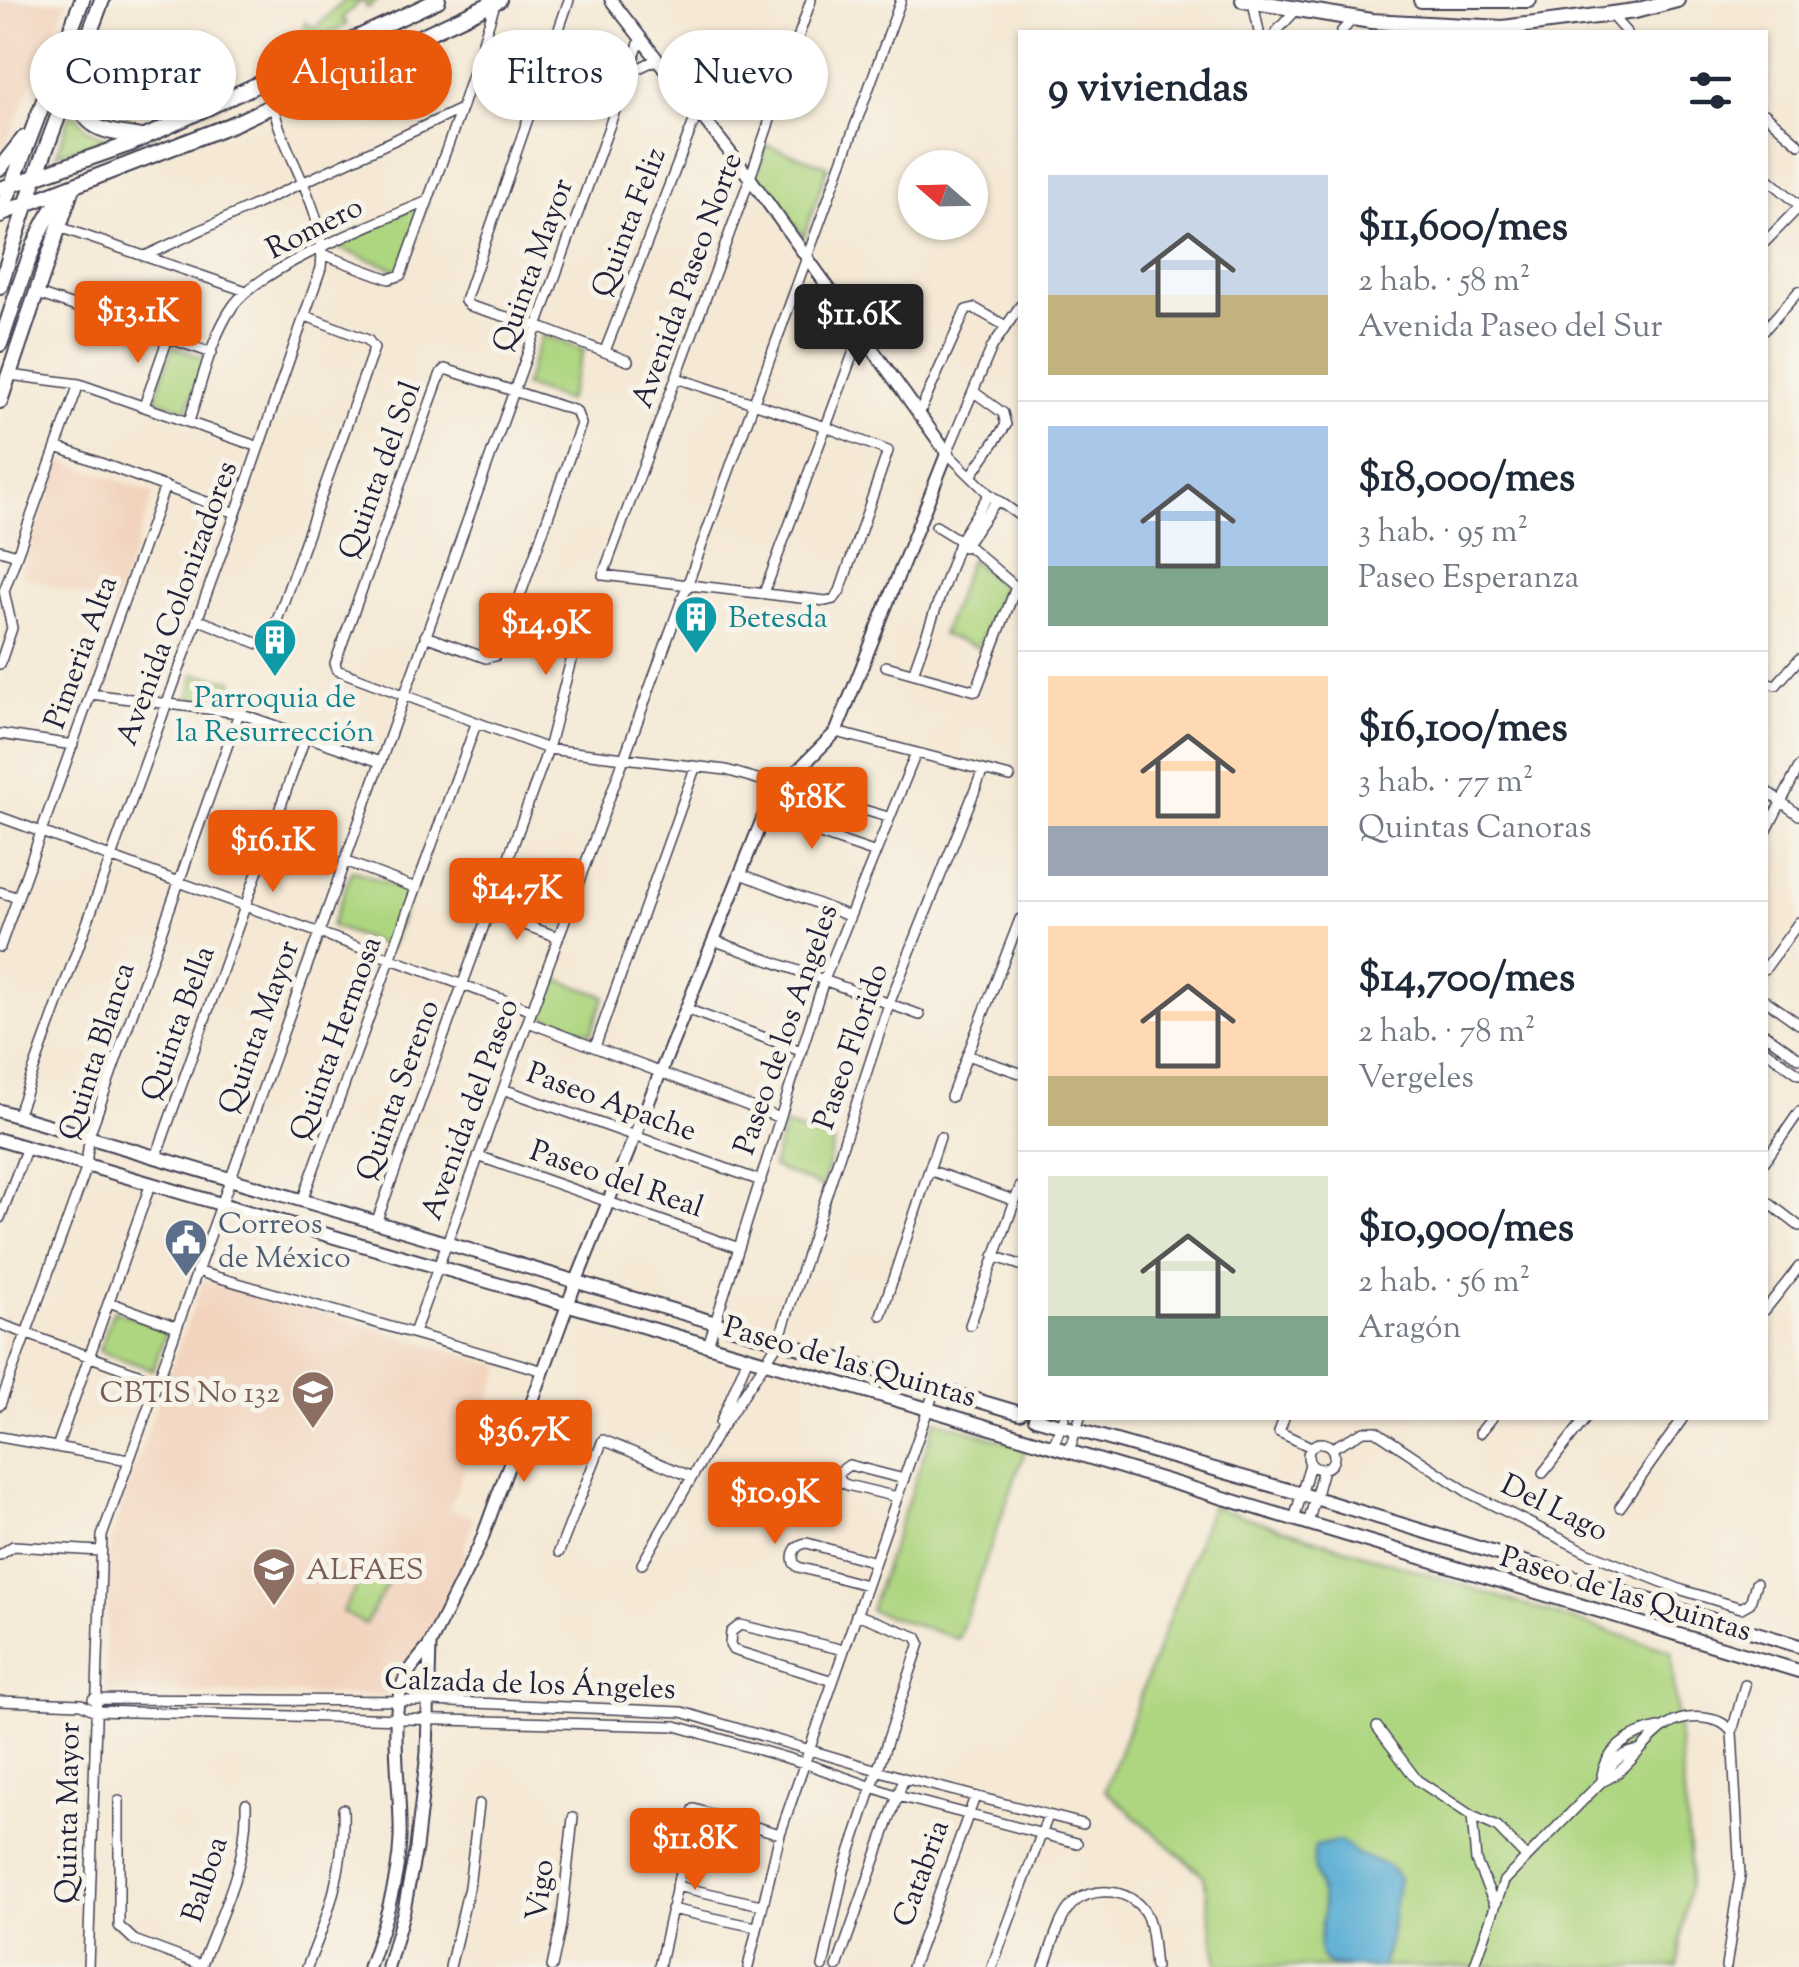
<!DOCTYPE html>
<html lang="es">
<head>
<meta charset="utf-8">
<style>
  :root { --surface:#fff; --page:#f6f6f7; --text:#1f2937; --muted:#747a83; --line:#e0e1e3; --accent:#ea580c }
  body { margin:0; font-family:"Sorts Mill Goudy",serif; background:var(--page); color:var(--text); height:100vh; display:flex; flex-direction:column; font-size:38px; white-space:nowrap }
  * { box-sizing:border-box; margin:0 }
  p { font-size:32px; color:var(--muted) }
  .icon { flex:none; width:55px; height:55px; fill:none; stroke:currentColor; stroke-width:2; stroke-linecap:round; stroke-linejoin:round }
  .map { position:relative; flex:1; overflow:hidden }
  .sheet { position:absolute; left:1018px; top:30px; width:750px; height:1390px; display:flex; flex-direction:column; background:var(--surface); border-radius:0px; box-shadow:0 2px 8px #0004 }
  .sheet>* { flex:none }
  .hud { position:absolute; left:30px; top:30px; width:838px; height:90px; display:flex; gap:20px }
  .needle { width:65px; rotate:290deg }
  .tools { position:absolute; left:898px; top:150px; display:grid; gap:20px }
  .tools a { display:grid; place-items:center; width:90px; height:90px; border-radius:50%; background:var(--surface); box-shadow:0 2px 8px #0004; font-size:50px }
  .price { position:absolute; translate:-50% -85px; padding:0 22px; border-radius:10px; background:var(--accent); color:#fff; font-size:32px; line-height:65px; filter:drop-shadow(0 2px 5px #0008) }
  .price::after { content:''; position:absolute; left:50%; top:60px; width:30px; height:22px; margin-left:-15px; background:inherit; clip-path:polygon(0 0,100% 0,50% 100%) }
  .price.active { background:#222; color:#fff }
  ul { padding:0; list-style:none }
  li { display:flex; align-items:center; gap:30px; height:250px; padding:0 30px }
  li+li { border-top:2px solid var(--line) }
  li span { display:grid; place-items:center; flex:none; width:280px; height:200px; border-radius:0px; color:#555 }
  li>.icon { margin-inline-start:auto }
  span .icon { width:120px; height:120px; fill:#fffc; stroke-width:1 }
  li b { font-size:42px }
  h2 { display:flex; justify-content:space-between; align-items:center; height:120px; padding:0 30px; font-size:42px }
  .tag { padding:0 35px; border-radius:45px; background:var(--surface); box-shadow:0 2px 8px #0004; font-size:35px; line-height:90px }
  .tag.active { background:var(--accent); color:#fff }
  .map>svg:first-child { display:block }
  .built { fill:#f2d4be }
  .green { fill:#aed580; stroke:#687c5e; stroke-width:2.5 }
  .water { fill:#58add4; stroke:#3d6888; stroke-width:2.5 }
  .lines { fill:none; stroke-linecap:round; stroke-linejoin:round }
  .minor-casing { stroke:#424052; stroke-width:12 }
  .tertiary-casing { stroke:#424052; stroke-width:15 }
  .secondary-casing { stroke:#424052; stroke-width:16 }
  .primary-casing { stroke:#424052; stroke-width:18 }
  .minor { stroke:#fff; stroke-width:9 }
  .tertiary { stroke:#fff; stroke-width:11 }
  .secondary { stroke:#fff; stroke-width:12 }
  .primary { stroke:#fff; stroke-width:14 }
  .labels { text-anchor:middle; stroke-width:10; stroke-linejoin:round; paint-order:stroke }
  .street-label { font-size:30px; fill:#22223b; stroke:#f7f3e8 }
  .culture-label { font-size:30px; fill:#0d838f; stroke:#f7f3e8; text-anchor:start }
  .service-label { font-size:30px; fill:#4e5e75; stroke:#f7f3e8; text-anchor:start }
  .education-label { font-size:30px; fill:#785e54; stroke:#f7f3e8; text-anchor:end }
</style>
</head>
<body>
<div class="map">
<svg width="1799" height="1967" viewBox="0 0 1799 1967">
  <rect width="100%" height="100%" fill="#f7f3e8"/>
  <filter id="ink" filterUnits="userSpaceOnUse"><feTurbulence type="fractalNoise" baseFrequency=".01" numOctaves="2"/><feDisplacementMap in="SourceGraphic" scale="20" xChannelSelector="R" yChannelSelector="G"/><feConvolveMatrix kernelMatrix="1 2 1 2 8 2 1 2 1" color-interpolation-filters="sRGB"/></filter>
  <filter id="wash" filterUnits="userSpaceOnUse"><feTurbulence type="fractalNoise" baseFrequency=".0048" numOctaves="4" result="noise"/><feDisplacementMap in="SourceGraphic" scale="40" xChannelSelector="R" yChannelSelector="G"/><feGaussianBlur stdDeviation="2.25" result="paint"/><feColorMatrix in="noise" values="0 0 0 0 0 0 0 0 0 0 0 0 0 0 0 0 0 1.4 0 .05"/><feComposite in="paint" operator="in"/></filter>
  <g filter="url(#wash)">
    <rect width="100%" height="100%" fill="#f5e8d4"/>
    <!-- built -->
    <path class="built" d="M0,0H67L0,159Z
      M60,460L154,493L115,607L20,575Z
      M208,1280L502,1366L449,1509L474,1517L463,1552L469,1555L421,1647L389,1692L377,1696L105,1690L109,1550L125,1493L203,1281Z"/>
    <!-- green -->
    <path class="green" d="M345,0H378L368,8L362,0L342,18L347,24L321,38L308,36L304,30L305,22L315,28Z
      M87,84L92,88L87,96L119,121L128,114L133,122C105,130 81,116 87,84Z
      M72,108L85,128L107,138L57,154Z
      M766,145L828,166L804,237L756,175Z
      M427,202L401,271L329,245Z
      M542,335L584,350L567,401L524,386Z
      M172,347L205,358L187,410L155,399Z
      M970,559L1002,586L979,648L942,635Z
      M194,674L233,680L229,703L190,698Z
      M352,870L411,892L390,948L331,926Z
      M554,978L605,996L591,1033L541,1015Z
      M785,1125L834,1142L822,1187L772,1167Z
      M113,1310L167,1329L153,1370L99,1351Z
      M936,1420L1026,1448L958,1639L870,1610Z
      M1211,1506L1671,1651L1691,1869L1677,1967H1218L1204,1876L1105,1790Z
      M365,1572L387,1585L365,1624L342,1612Z"/>
    <!-- water -->
    <path class="water" d="M1337,1841C1347,1843 1349,1849 1358,1854C1374,1863 1389,1860 1399,1878L1389,1943L1382,1967C1368,1967 1337,1967 1326,1963C1312,1951 1324,1925 1323,1909C1322,1886 1309,1869 1315,1846Z"/>
  </g>
  <g filter="url(#ink)">
    <g class="lines">
      <!-- minor casing -->
      <g class="minor-casing">
        <path id="minor" d="M569,0L465,301L470,306L537,326L628,361
          M1253,2L1259,32
          M1610,14L1626,32
          M1276,32L1296,10
          M1341,32L1354,18
          M628,73L658,59
          M1765,114L1799,144
          M1765,176L1799,205
          M59,227L246,291
          M1765,242L1799,207
          M322,254L389,279L401,275L461,109L496,1
          M145,256L461,109
          M35,293L212,353
          M1020,306L992,347L947,453L989,494L1020,516
          M1765,329L1799,291
          M605,351L698,111
          M10,375L79,384L259,447
          M677,378L826,427L888,451L840,591L834,599L826,601L603,575L750,178L811,0
          M144,406L168,338
          M918,416L966,310L974,308L1004,325
          M189,421C202,384 210,339 233,306C260,267 381,221 428,201
          M57,447L236,513
          M971,476L1006,425L1003,413L974,392
          M964,547L997,500
          M0,550L17,555
          M764,593L860,335
          M197,619L259,644L270,640L374,348L368,340L306,316
          M425,636L486,658L495,656L502,647L581,424L576,411L445,369L441,373L335,663L337,670L548,749L726,770L888,817
          M0,664L12,628L4,591L79,384
          M886,666L976,691L1016,587L967,545L936,526
          M913,673L960,540L989,494
          M1765,682L1776,685L1799,659
          M91,694L239,713L380,762
          M836,732L1010,777
          M0,734L73,745
          M1765,790L1799,815
          M764,815L873,852
          M0,817L532,1010
          M1765,834L1799,767
          M344,861L416,888
          M739,873L849,916
          M0,892L18,898
          M489,912L558,937
          M713,940L920,1015
          M0,947L165,486
          M1765,969L1799,922
          M1765,1000L1799,1024
          M686,1009L801,1051
          M528,1022L780,1118
          M1765,1034L1799,1058
          M595,1047L695,768
          M1765,1050L1799,1074
          M967,1055L1020,1073
          M503,1089L761,1181
          M951,1097L1020,919
          M17,1116L236,513L321,268C329,201 270,143 270,80
          M478,1156L739,1248
          M156,1157L306,735
          M1765,1161L1799,1112
          M929,1170L1013,1200
          M1765,1200L1799,1226
          M302,1201L476,724
          M0,1218L27,1147
          M376,1223L548,749L570,664L587,620
          M994,1256L1020,1265
          M196,1271L544,1371
          M109,1302L177,1327
          M1765,1310L1799,1267
          M881,1315L940,1137
          M0,1324L157,1381
          M970,1325L1020,1187
          M414,1333L901,0
          M708,1345L824,980L916,753
          M0,1405L85,1172L90,1133L239,713
          M1284,1418L1279,1432L1311,1447
          M720,1423L748,1357
          M1480,1433L1492,1418
          M0,1437L129,1460
          M1308 1456a13 13 0 1 1 26 0a13 13 0 1 1-26 0Z
          M1053,1446L1064,1418
          M57,1447L151,1183
          M1332,1448L1364,1431H1376L1469,1493L1589,1553L1682,1590L1741,1608L1750,1603L1756,1583
          M1069,1451L1080,1418
          M1543,1473L1586,1418
          M897,1497L847,1485L841,1482L838,1473L849,1465L904,1479
          M1620,1507L1683,1418
          M1294,1520L1310,1464
          M1308,1524L1323,1469
          M559,1552L603,1440L692,1477
          M0,1555L13,1546L100,1551
          M642,1564L714,1439L778,1343L889,1004L983,770
          M866,1585L798,1567L794,1563C791,1553 796,1544 807,1543L875,1562
          M833,1681L733,1650L730,1645L731,1632L740,1625L844,1650
          M93,1699L430,1701L682,1712L904,1778L1083,1824
          M0,1701L81,1704L95,1711L676,1726L804,1763L898,1796L1077,1843
          M1377,1727L1417,1780L1472,1816L1497,1827L1525,1856
          M1732,1732L1745,1685
          M1602,1775C1608,1747 1632,1733 1659,1728
          M1601,1782C1642,1766 1651,1712 1704,1718C1717,1720 1724,1722 1732,1732L1740,1875L1726,1967
          M119,1801V1926L134,1940L201,1965
          M1472,1816L1476,1861L1494,1903
          M676,1886L761,1905
          M671,1909L756,1927
          M88,1967L102,1536L641,38
          M201,1967C221,1913 248,1863 246,1804
          M307,1967C329,1915 345,1867 343,1809
          M450,1967L469,1887L479,1804
          M552,1967L561,1925L573,1818
          M659,1967L694,1809L780,1834
          M748,1967L780,1834L935,1389
          M823,1967L844,1871L920,1643L917,1637L856,1614
          M837,1967L904,1778
          M912,1967L975,1797
          M992,1967L1048,1816
          M1044,1967C1052,1948 1057,1924 1069,1908C1089,1882 1137,1888 1148,1919C1153,1934 1153,1952 1155,1967
          M1474,1967L1504,1881L1601,1782C1608,1767 1619,1754 1636,1751"/>
      </g>
      <!-- tertiary casing -->
      <g class="tertiary-casing">
        <path id="tertiary" d="M369,1967C384,1925 398,1884 400,1839C402,1795 388,1721 403,1683C408,1669 421,1657 430,1645
          M388,1967L404,1910L416,1848L427,1753L430,1644L480,1544L576,1282L764,815L783,785L836,732L947,453L750,178L611,0"/>
      </g>
      <!-- secondary casing -->
      <g class="secondary-casing">
        <path id="secondary" d="M0,1111L1020,1413
          M0,1140L928,1409L1799,1671
          M1035,1418L1302,1494L1799,1646"/>
      </g>
      <!-- primary casing -->
      <g class="primary-casing">
        <path id="primary" d="M1243,0L1371,21L1503,28L1635,11L1677,0
          M1421,0H1529
          M71,80C84,130 95,130 142,137
          M0,168L24,138
          M0,189L130,144L438,0
          M0,214L233,124L499,0
          M0,216L82,0
          M0,286L36,175L102,0
          M0,344C14,306 36,220 65,195
          M0,401L72,188"/>
      </g>
      <!-- minor -->
      <use href="#minor" class="minor"/>
      <!-- tertiary -->
      <use href="#tertiary" class="tertiary"/>
      <!-- secondary -->
      <use href="#secondary" class="secondary"/>
      <!-- primary -->
      <use href="#primary" class="primary"/>
    </g>
  </g>
  <!-- icons -->
  <defs>
    <g id="building-pin" transform="scale(2.25)"><path d="M0 17L-7.5 6A9.5 9.5 0 1 1 7.5 6Z" fill="#0f9aa8" stroke="#f7f3e8"/><path d="M-4-6H4V6H1V3H-1V6H-4ZM-2.5-4.3h1.7v1.8h-1.7ZM.8-4.3h1.7v1.8H.8ZM-2.5-1h1.7V.8h-1.7ZM.8-1h1.7V.8H.8Z" fill="#fff"/></g>
    <g id="civic-pin" transform="scale(2.25)"><path d="M0 17L-7.5 6A9.5 9.5 0 1 1 7.5 6Z" fill="#5c6f8a" stroke="#f7f3e8"/><path d="M-.6-6.5H3V-4.5H.6V-3L4-1V1h2V6H-6V1h2V-1L-.6-3ZM-1.2 2.5V6h2.4V2.5Z" fill="#fff"/></g>
    <g id="school-pin" transform="scale(2.25)"><path d="M0 17L-7.5 6A9.5 9.5 0 1 1 7.5 6Z" fill="#8d6e63" stroke="#f7f3e8"/><path d="M0-5L7-2L0 1L-7-2ZM-4 1L0 2.5L4 1V4Q0 6-4 4Z" fill="#fff"/></g>
  </defs>
  <g fill-rule="evenodd">
    <use href="#building-pin" x="696" y="617"/>
    <use href="#building-pin" x="275" y="640"/>
    <use href="#civic-pin" x="186" y="1240"/>
    <use href="#school-pin" x="313" y="1392"/>
    <use href="#school-pin" x="274" y="1569"/>
  </g>
  <g class="labels">
    <!-- street labels -->
    <g class="street-label">
      <text transform="translate(628 222) rotate(-69)" y="10">Quinta Feliz</text>
      <text transform="translate(314 227) rotate(-27)" y="10">Romero</text>
      <text transform="translate(532 265) rotate(-70)" y="10">Quinta Mayor</text>
      <text transform="translate(686 280) rotate(-70)" y="10">Avenida Paseo Norte</text>
      <text transform="translate(379 470) rotate(-70)" y="10">Quinta del Sol</text>
      <text transform="translate(176 603) rotate(-70)" y="10">Avenida Colonizadores</text>
      <text transform="translate(80 652) rotate(-70)" y="10">Pimeria Alta</text>
      <text transform="translate(177 1023) rotate(-70)" y="10">Quinta Bella</text>
      <text transform="translate(258 1027) rotate(-70)" y="10">Quinta Mayor</text>
      <text transform="translate(785 1029) rotate(-71)" y="10">Paseo de los Angeles</text>
      <text transform="translate(335 1038) rotate(-70)" y="10">Quinta Hermosa</text>
      <text transform="translate(850 1046) rotate(-71)" y="10">Paseo Florido</text>
      <text transform="translate(96 1051) rotate(-72)" y="10">Quinta Blanca</text>
      <text transform="translate(397 1090) rotate(-70)" y="10">Quinta Sereno</text>
      <text transform="translate(612 1101) rotate(20)" y="10">Paseo Apache</text>
      <text transform="translate(469 1109) rotate(-70)" y="10">Avenida del Paseo</text>
      <text transform="translate(617 1178) rotate(19)" y="10">Paseo del Real</text>
      <text transform="translate(850 1361) rotate(16)" y="10">Paseo de las Quintas</text>
      <text transform="translate(1555 1507) rotate(26)" y="10">Del Lago</text>
      <text transform="translate(1626 1593) rotate(17)" y="10">Paseo de las Quintas</text>
      <text transform="translate(530 1683) rotate(2)" y="10">Calzada de los Ángeles</text>
      <text transform="translate(67 1813) rotate(-89)" y="10">Quinta Mayor</text>
      <text transform="translate(920 1873) rotate(-70)" y="10">Catabria</text>
      <text transform="translate(204 1879) rotate(-72)" y="10">Balboa</text>
      <text transform="translate(539 1890) rotate(-83)" y="10">Vigo</text>
    </g>
    <!-- culture labels -->
    <g class="culture-label">
      <text x="728" y="627">Betesda</text>
      <text x="275" y="707" text-anchor="middle">Parroquia de<tspan x="275" dy="34">la Resurrección</tspan></text>
    </g>
    <!-- service labels -->
    <g class="service-label">
      <text x="218" y="1233">Correos<tspan x="218" dy="34">de México</tspan></text>
    </g>
    <!-- education labels -->
    <g class="education-label">
      <text x="280" y="1402">CBTIS No 132</text>
      <text x="306" y="1579" text-anchor="start">ALFAES</text>
    </g>
  </g>
</svg>
<div class="tools">
<a><svg class="needle" viewBox="-14 -14 28 28"><path d="M0-13l5 13h-10z" fill="#e53935"/><path d="M0 13l5-13h-10z" fill="#747a83"/></svg></a>
</div>
<b class="price" style="left:138px;top:366px">$13.1K</b>
<b class="price active" style="left:859px;top:369px">$11.6K</b>
<b class="price" style="left:546px;top:678px">$14.9K</b>
<b class="price" style="left:812px;top:852px">$18K</b>
<b class="price" style="left:273px;top:895px">$16.1K</b>
<b class="price" style="left:517px;top:943px">$14.7K</b>
<b class="price" style="left:524px;top:1485px">$36.7K</b>
<b class="price" style="left:775px;top:1547px">$10.9K</b>
<b class="price" style="left:695px;top:1893px">$11.8K</b>
<div class="hud">
<a class="tag">Comprar</a>
<a class="tag active">Alquilar</a>
<a class="tag">Filtros</a>
<a class="tag">Nuevo</a>
</div>
<section class="sheet">
<h2>9 viviendas<svg class="icon" aria-label="filters" viewBox="0 0 24 24"><path d="M4 7h16M4 17h16"/><circle cx="9" cy="7" r="2"/><circle cx="15" cy="17" r="2"/></svg></h2>
<ul>
<li><span style="background:linear-gradient(#c9d6e8 60%,#c2b280 0)"><svg class="icon" aria-label="home" viewBox="0 0 24 24"><path d="M3 11l9-7 9 7M6 9v11h12V9"/></svg></span><div><b>$11,600/mes</b><p>2 hab. · 58 m²</p><p>Avenida Paseo del Sur</p></div></li>
<li><span style="background:linear-gradient(#a9c7e8 70%,#7fa58c 0)"><svg class="icon" aria-label="home" viewBox="0 0 24 24"><path d="M3 11l9-7 9 7M6 9v11h12V9"/></svg></span><div><b>$18,000/mes</b><p>3 hab. · 95 m²</p><p>Paseo Esperanza</p></div></li>
<li><span style="background:linear-gradient(#ffd9b3 75%,#9aa5b1 0)"><svg class="icon" aria-label="home" viewBox="0 0 24 24"><path d="M3 11l9-7 9 7M6 9v11h12V9"/></svg></span><div><b>$16,100/mes</b><p>3 hab. · 77 m²</p><p>Quintas Canoras</p></div></li>
<li><span style="background:linear-gradient(#ffd9b3 75%,#c2b280 0)"><svg class="icon" aria-label="home" viewBox="0 0 24 24"><path d="M3 11l9-7 9 7M6 9v11h12V9"/></svg></span><div><b>$14,700/mes</b><p>2 hab. · 78 m²</p><p>Vergeles</p></div></li>
<li><span style="background:linear-gradient(#dfe7d0 70%,#7fa58c 0)"><svg class="icon" aria-label="home" viewBox="0 0 24 24"><path d="M3 11l9-7 9 7M6 9v11h12V9"/></svg></span><div><b>$10,900/mes</b><p>2 hab. · 56 m²</p><p>Aragón</p></div></li>
</ul>
</section>
</div>
</body>
</html>
